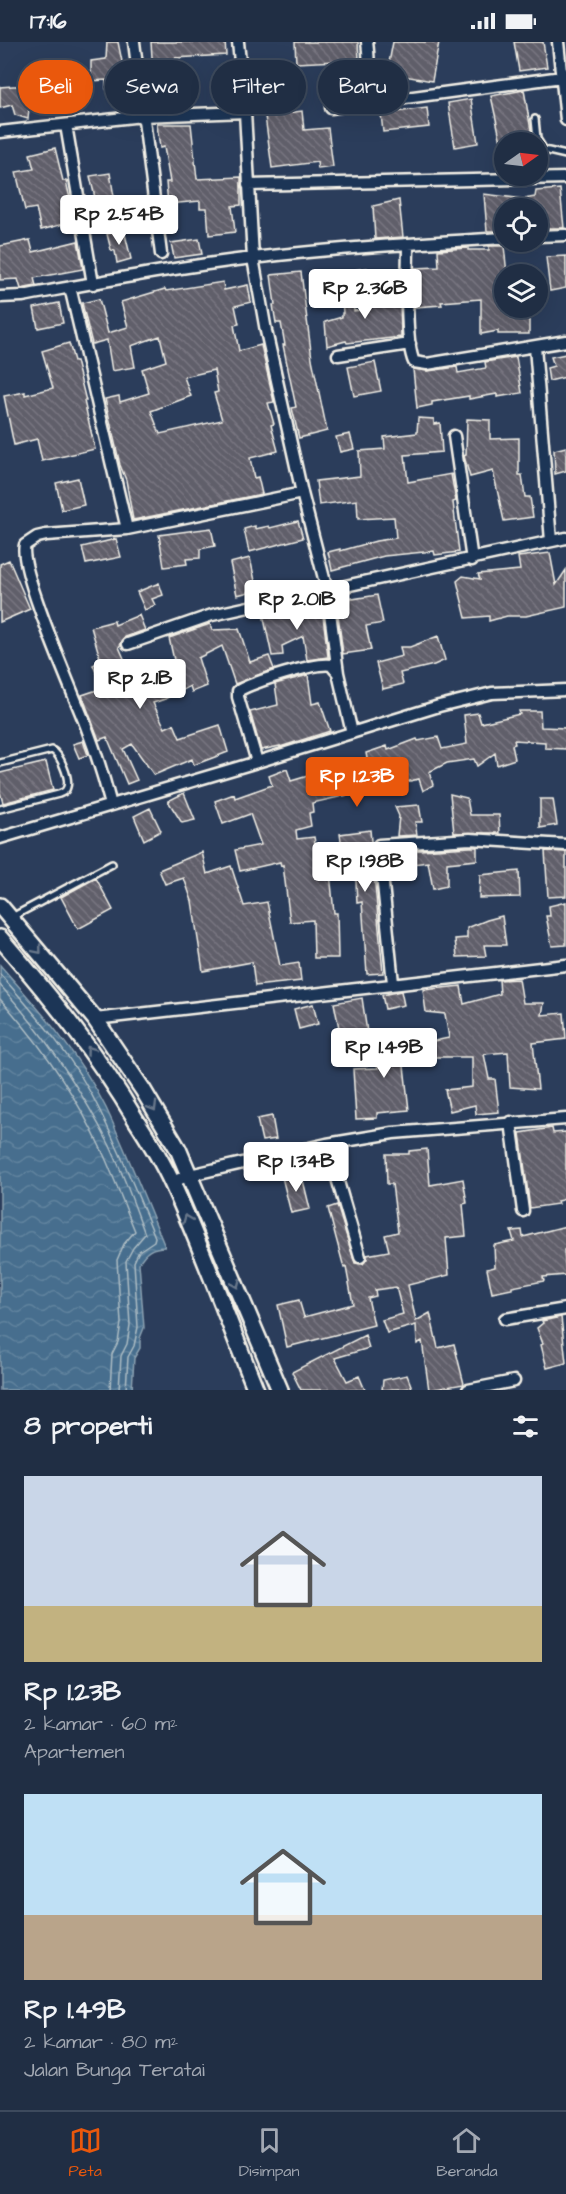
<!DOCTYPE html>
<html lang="id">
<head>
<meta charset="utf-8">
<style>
  :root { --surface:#202e44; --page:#28364b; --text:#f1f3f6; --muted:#a2a8b2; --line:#3d4a5d; --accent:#ea580c }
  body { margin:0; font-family:"Architects Daughter",sans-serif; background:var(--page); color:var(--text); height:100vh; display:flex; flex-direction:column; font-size:22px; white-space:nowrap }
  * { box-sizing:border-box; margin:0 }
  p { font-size:20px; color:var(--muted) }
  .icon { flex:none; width:33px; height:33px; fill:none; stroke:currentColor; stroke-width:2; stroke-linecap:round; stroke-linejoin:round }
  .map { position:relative; height:1348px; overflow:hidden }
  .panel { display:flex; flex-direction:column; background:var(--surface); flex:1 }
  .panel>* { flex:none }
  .top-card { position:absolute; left:18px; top:18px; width:531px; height:54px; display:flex; gap:12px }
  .needle { width:39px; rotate:76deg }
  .fabs { position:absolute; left:494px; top:90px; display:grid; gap:12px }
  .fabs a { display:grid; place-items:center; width:54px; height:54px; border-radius:50%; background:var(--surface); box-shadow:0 6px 24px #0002,0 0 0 2px var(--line); font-size:30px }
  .price { position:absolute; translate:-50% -51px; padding:0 14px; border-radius:6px; background:#fff; color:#222; font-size:20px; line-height:39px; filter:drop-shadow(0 2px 3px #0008) }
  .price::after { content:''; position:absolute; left:50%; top:36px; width:18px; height:14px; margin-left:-9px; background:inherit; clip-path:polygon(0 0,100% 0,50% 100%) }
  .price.current { background:var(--accent); color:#fff }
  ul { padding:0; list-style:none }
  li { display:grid; align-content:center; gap:12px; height:318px; padding:0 24px }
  li span { display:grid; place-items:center; height:186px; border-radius:0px; color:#555 }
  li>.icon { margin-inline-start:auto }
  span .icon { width:108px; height:108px; fill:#fffc; stroke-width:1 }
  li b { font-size:26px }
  h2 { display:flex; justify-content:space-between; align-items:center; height:72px; padding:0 24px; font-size:26px }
  .pill { padding:0 21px; border-radius:27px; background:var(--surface); box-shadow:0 6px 24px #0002,0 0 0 2px var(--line); font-size:21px; line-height:54px }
  .pill.current { background:var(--accent); color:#fff }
  .status { display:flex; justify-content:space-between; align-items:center; height:42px; padding:0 30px; background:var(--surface); direction:ltr }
  .status svg { height:16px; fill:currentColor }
  .tabs { display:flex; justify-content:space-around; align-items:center; height:84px; border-top:2px solid var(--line); background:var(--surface); font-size:16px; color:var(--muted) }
  .tabs a { display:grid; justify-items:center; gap:3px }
  .tabs .current { color:var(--accent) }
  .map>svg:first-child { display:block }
  .water { fill:url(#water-waves); stroke:#8ca2b2; stroke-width:1.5 }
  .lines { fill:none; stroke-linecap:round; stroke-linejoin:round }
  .shore { stroke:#aebdc4; stroke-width:1.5 }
  .building { fill:url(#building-back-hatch); stroke:#f4f1e8; stroke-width:1.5; fill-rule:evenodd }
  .service-casing { stroke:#f4f1e8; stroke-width:10 }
  .minor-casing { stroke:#f4f1e8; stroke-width:15 }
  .secondary-casing { stroke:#f4f1e8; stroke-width:20 }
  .service { stroke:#1d3557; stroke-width:5 }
  .minor { stroke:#1d3557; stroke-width:10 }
  .secondary { stroke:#1d3557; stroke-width:15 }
  .oneway { stroke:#68778a }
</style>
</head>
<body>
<div class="status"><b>17:16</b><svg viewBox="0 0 49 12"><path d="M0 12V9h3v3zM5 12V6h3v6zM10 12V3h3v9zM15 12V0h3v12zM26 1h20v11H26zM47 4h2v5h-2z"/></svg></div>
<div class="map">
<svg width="566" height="1348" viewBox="0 0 566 1348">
  <defs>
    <pattern id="water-waves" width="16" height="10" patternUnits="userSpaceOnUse" patternTransform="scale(1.5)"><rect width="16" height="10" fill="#466e8e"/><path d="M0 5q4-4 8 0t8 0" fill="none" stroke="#61839e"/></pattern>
    <pattern id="building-back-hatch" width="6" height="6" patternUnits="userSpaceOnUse" patternTransform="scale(1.5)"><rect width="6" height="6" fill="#615e6b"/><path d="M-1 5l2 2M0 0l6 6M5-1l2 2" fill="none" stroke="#787680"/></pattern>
  </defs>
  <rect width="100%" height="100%" fill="#2b3d5b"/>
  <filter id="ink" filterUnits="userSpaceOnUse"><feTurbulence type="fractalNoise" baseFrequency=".0167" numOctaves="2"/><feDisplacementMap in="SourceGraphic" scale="12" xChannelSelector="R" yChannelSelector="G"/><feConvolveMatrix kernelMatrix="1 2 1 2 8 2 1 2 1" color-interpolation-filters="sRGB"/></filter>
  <g filter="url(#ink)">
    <!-- water -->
    <path class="water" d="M0,923C39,967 80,1013 106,1066C127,1111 146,1158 165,1205C152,1205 145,1210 139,1221L144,1286L140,1296V1306L134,1316L132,1348H0Z"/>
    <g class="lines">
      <!-- shore -->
      <path class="shore" d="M0,932C37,974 76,1018 100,1069C120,1110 138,1153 155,1195L154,1199L139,1209L134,1220L138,1285L134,1304L128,1315L126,1348
        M0,943C44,992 79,1044 109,1102C123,1131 134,1162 145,1192L133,1206L126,1219L130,1283L127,1302L121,1314L119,1348
        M0,957C41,1002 76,1053 102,1109C114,1135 124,1163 135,1189L124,1202L117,1218L121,1281L118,1300L112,1312L110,1348"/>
    </g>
    <!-- building -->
    <path class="building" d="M107,0H118L129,54L112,52L106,47V38L91,39V19L106,17Z
      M151,0H225L226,13L175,16L176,28L153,30Z
      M295,0H358L359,18L296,21Z
      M393,0H439L432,39L387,31Z
      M514,0H543L547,25L519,29Z
      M13,44H31L28,77L15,73L12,63L0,66V45Z
      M524,48L533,100H501L491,54Z
      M471,57L478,101L455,105L448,61Z
      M427,66L429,85L383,90L381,72Z
      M302,69L304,88L328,86L333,125L318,127L317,120L272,126L265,74Z
      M157,82H191L197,137L241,135V163L232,164L235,190L209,193L207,166H200V159L168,162L166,140H170L164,105L160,106Z
      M55,106L63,139H66L75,179L41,188L36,166L25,168L16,130L34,127L30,112Z
      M110,131L114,155L111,156L114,169L99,173L90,134Z
      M560,147L564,186H537V166H504V189H487L484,152L524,157L535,155L536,149Z
      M399,158L403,195L375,197L373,164Z
      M124,188L131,217L117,221L115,209L111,208L107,192Z
      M199,197L202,212L174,216L171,201Z
      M30,198L33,210L78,199L83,227L34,236L36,244L21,247L18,237L0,238V204Z
      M489,204H504L507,232H504V266H511V268H529V292H498V289L481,292V257L441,260L442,263L415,265V226L439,225L438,208L468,206V208H489Z
      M566,214V246L550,249L546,215Z
      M367,226L370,245L356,247L354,228Z
      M301,230L312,317L327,389L299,396L292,366L296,365L283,303H285L281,281H276L273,263H275L271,233Z
      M351,239L354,269L369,267L368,260L400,255L401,295L347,301L346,299L327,304L325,280L342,275V271H343L341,240Z
      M223,240L224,248L248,243L251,260L235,264L239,282L234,283L239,309L261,303L274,360L268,361L274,382L271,383L278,409L250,416L254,436L258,435L262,452L133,478L126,438L120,423L105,357L119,354L120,360L149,351L142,327L166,319L160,294L131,304L135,325L112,329L107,298L92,302L82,261L99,257L108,291L128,285L121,260L165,247L166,249ZM214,328L218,350L214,351L222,378L160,392L151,369L191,354L184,335Z
      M59,261L63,281L38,286L34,266Z
      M69,301L74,319H76L86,359H84L95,407L42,419L37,397L14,403L4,354L25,350V353L53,346L42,309Z
      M566,312V335L549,339L547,326L554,324L551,315Z
      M516,315L522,351L497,355V352L469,357V354L432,360V363L417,366L413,327L428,329L457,325L458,331L486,326L485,320Z
      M375,320L381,349L354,354L348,325Z
      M418,376L434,377V382L440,381L442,410L405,413L408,440L451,432L456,459L453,460L459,510L435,513L434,509L384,514L332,528L328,510L340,507V509L376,499L396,496L394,475L358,477L357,458L319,463L316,439L360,434L359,409L385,407L384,395L417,391Z
      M467,377L490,378V397L519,396V433H522L525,455H530L533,475L504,479L493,429L470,435L464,414L466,413Z
      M350,392L354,407L340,410L336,395Z
      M566,405V429L555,432L554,408Z
      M78,436L84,463L62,468L56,441Z
      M298,479L303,496L249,510L244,487L255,484V487L269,484L270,486Z
      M211,486L215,504L200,507V516L186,517L187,522L164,525L159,493Z
      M116,497L121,515L86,522L82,505Z
      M550,511L556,543L566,528V565L526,574H507L489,579V574L466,576L457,539L463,534L480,537L478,532L520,528L518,515Z
      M250,516L257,548L237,553L230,521Z
      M9,518L30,567L0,580V522Z
      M159,541L163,553L152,557L155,563L145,568L137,550Z
      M377,553L383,581L366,584L371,608L343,612L336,557L352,555V557Z
      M300,565L302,571L322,566L328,615L307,618L303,594L282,604L283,613L272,614L263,572L286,571L285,566Z
      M139,573L145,588L125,595L119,605L133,637L163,631L172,653L165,657L153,661L165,686L174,682L180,696L220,683L228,710L194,723L192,717L154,733L132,702L123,707L137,738L127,742L107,695L99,698L82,653L103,646L93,623L101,619L91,585L114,579L115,583Z
      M210,582L212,588L239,587L250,620L269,614L274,627L235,642L222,604L198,616L207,644L192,650L190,644L181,649L169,596Z
      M438,594L445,618L434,623L400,631L403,642L383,647L376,621L402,614L400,605H410Z
      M308,633L312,662L320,660L330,689L280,705V704L261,708L250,670L278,663L275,642Z
      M519,669H540L541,685L566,686V707L545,706V700L514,698L515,702L512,703L515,717L497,723L495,711L477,724L474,717L447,721L429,730L433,743L423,749L419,737L312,761L313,770L309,771L311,784L296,788L297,797L314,795L319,822L329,821L334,871H337L338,916H314L313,878L290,880L283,823L281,824L280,820L240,829L235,808L261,803L250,772L223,782L215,759L234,752L235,756L272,743L269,734L287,727L291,739L328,728L330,738L369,727L366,711L387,704L388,708L417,697L418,699L438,695L442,707L467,702L464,673L478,671L481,681L520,672Z
      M83,699L88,713L79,716L73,702Z
      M46,720L53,748L3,761L0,750V731Z
      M184,751L195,778L182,781L168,759Z
      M450,752L467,756L470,773H499L500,791H454Z
      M540,757H553L557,783L540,786Z
      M419,763L422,780H415L417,793L397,794L399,774L395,765Z
      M150,766L161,789L144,798L134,774Z
      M370,788L383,931L367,932L362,860L357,861L355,818L344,819L340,792Z
      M470,805H477V818L447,821V844L433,847L428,820L389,825L387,810Z
      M545,809L566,810V854L548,855Z
      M202,810L207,832L231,824L244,864L267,860L280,924L299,921L301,939L255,944L252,920L203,929L192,859L184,836L165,842L159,828Z
      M519,829L520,855L479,856L480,833Z
      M96,836L113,868L78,887L61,855Z
      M566,860V903L552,904L546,874H550L549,864Z
      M502,874L506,903H484L486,914L457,915L455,897L467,896V886L487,878Z
      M519,937L523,961H544L542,973L564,971L566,997L533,1001L538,1047L510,1045L508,1010L484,1012L489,1037H495L499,1070L476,1072L475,1063L450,1069L445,1048L472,1045V1015H431L429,1000L449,996L445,972L426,970L423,948L461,944L464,962L500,952L499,938Z
      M401,949L404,963L385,967L382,953Z
      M362,956L368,997L342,1001L334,961Z
      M313,962L318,982L299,987L294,967Z
      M410,992L416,1021L404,1024L409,1068L377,1071V1076L356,1077L353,1027L378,1026L370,999Z
      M272,1074L276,1097L262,1099L257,1077Z
      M552,1086L553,1091L566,1090V1157L557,1159L558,1162L530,1166L520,1091Z
      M427,1107L430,1143L463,1137L467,1161L463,1162L466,1194L446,1196L449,1233L408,1243L416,1279L430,1271L438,1306L454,1302L464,1342L429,1348L422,1299L417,1302L416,1283L387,1291L382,1278L403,1272L396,1245L375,1248L376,1254L368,1256L374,1283L287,1305L278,1263L299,1258L304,1275L353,1262L346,1225L344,1226L328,1166L337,1163L355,1221L363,1222L367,1217V1213L389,1209L385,1193L398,1190L392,1142H387L386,1112H409V1109Z
      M301,1130L310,1167L291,1171L282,1135Z
      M566,1184V1207L564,1208L566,1233L543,1235L544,1239L512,1245V1247L492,1251L487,1227L495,1225L494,1203L514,1199L511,1189L522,1188L523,1195Z
      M561,1275L566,1321L547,1326L541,1303L543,1302L537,1286L543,1281L542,1279Z
      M365,1293L369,1306L335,1316L347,1339L359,1334L365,1348H301L292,1330Z
      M407,1333L412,1346L382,1348L383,1338Z"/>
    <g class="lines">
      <!-- service casing -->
      <g class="service-casing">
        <path id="service" d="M535,77L537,97L544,108L566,113
          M0,721L52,708C60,712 70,736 67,745C66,750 63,750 59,752L0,767
          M12,875L112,822"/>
      </g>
      <!-- minor casing -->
      <g class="minor-casing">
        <path id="minor" d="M134,0L161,212
          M238,0L245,70L253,216L266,289L302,451L327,548L338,631L352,691
          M558,0L566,78
          M329,44C366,40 372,39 367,0
          M331,66L562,35
          M66,83L93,242
          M0,90L142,74L245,70
          M248,143L566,136
          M537,194L566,193
          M408,202C408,229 404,298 414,320L427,322L566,299
          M70,245L127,487
          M0,255L22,254C99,240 176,225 253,216C336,206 420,201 504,196
          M535,305L551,499
          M338,313L410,302
          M454,394L472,518
          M128,602L212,573L566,496
          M257,720L238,655V649C253,640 316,620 331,623L338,631
          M111,763C104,736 96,710 86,684C75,655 17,524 25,503L37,495L46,493L127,487L302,451
          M0,796L257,720L439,664L492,651L566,648
          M393,941L379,803L470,797L566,803
          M95,977L566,923
          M511,1080L523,1169
          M327,1102L360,1215
          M172,1140L190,1133L327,1102L393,1091L566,1077
          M505,1277L566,1267
          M468,1348L514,1339"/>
      </g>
      <!-- secondary casing -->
      <g class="secondary-casing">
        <path id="secondary" d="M0,864L95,977L143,1048L178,1107L280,1348
          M0,896C50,954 97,1012 136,1078C149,1098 162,1119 172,1141C203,1208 228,1279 256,1348"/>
      </g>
      <!-- service -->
      <use href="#service" class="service"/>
      <!-- minor -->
      <use href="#minor" class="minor"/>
      <!-- secondary -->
      <use href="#secondary" class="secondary"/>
    </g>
    <!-- one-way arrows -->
    <defs><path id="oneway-chevron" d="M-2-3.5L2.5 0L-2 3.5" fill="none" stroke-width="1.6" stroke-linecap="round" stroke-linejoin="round" transform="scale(1.5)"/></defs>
    <g class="oneway">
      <use href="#oneway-chevron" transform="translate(38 908) rotate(50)"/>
      <use href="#oneway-chevron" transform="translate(90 1008) rotate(-126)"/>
      <use href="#oneway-chevron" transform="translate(153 1065) rotate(60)"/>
      <use href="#oneway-chevron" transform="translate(187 1177) rotate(-112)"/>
      <use href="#oneway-chevron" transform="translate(236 1242) rotate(67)"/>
    </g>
  </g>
</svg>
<div class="fabs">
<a><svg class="needle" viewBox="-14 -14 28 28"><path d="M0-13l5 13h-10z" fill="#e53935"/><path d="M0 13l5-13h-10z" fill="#a2a8b2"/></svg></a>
<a><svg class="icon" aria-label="locate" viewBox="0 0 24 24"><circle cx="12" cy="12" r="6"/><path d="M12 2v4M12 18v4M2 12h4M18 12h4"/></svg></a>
<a><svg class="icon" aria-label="layers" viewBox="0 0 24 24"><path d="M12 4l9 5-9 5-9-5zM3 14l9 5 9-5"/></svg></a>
</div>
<b class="price" style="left:119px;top:204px">Rp 2.54B</b>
<b class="price" style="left:365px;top:278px">Rp 2.36B</b>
<b class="price" style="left:297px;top:589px">Rp 2.01B</b>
<b class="price" style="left:140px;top:668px">Rp 2.1B</b>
<b class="price current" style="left:357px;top:766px">Rp 1.23B</b>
<b class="price" style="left:365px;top:851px">Rp 1.98B</b>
<b class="price" style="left:384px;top:1037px">Rp 1.49B</b>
<b class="price" style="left:296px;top:1151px">Rp 1.34B</b>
<div class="top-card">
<a class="pill current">Beli</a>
<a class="pill">Sewa</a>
<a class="pill">Filter</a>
<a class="pill">Baru</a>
</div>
</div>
<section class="panel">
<h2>8 properti<svg class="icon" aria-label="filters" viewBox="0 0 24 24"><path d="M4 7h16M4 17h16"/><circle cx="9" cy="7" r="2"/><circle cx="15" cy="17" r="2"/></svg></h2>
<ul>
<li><span style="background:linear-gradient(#c9d6e8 70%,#c2b280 0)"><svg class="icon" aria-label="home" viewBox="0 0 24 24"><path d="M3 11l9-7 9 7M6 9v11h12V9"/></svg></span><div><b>Rp 1.23B</b><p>2 kamar · 60 m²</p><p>Apartemen</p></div></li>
<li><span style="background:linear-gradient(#bfe0f5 65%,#b9a48a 0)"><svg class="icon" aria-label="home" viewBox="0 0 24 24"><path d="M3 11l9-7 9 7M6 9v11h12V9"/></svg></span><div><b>Rp 1.49B</b><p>2 kamar · 80 m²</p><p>Jalan Bunga Teratai</p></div></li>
</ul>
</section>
<nav class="tabs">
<a class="current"><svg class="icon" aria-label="map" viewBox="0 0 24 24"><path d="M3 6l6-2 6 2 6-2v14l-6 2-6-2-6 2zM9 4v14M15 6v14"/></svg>Peta</a>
<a><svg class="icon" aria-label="saved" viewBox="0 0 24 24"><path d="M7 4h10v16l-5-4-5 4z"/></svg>Disimpan</a>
<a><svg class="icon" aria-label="home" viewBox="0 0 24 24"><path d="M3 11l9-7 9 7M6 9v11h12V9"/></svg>Beranda</a>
</nav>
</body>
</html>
